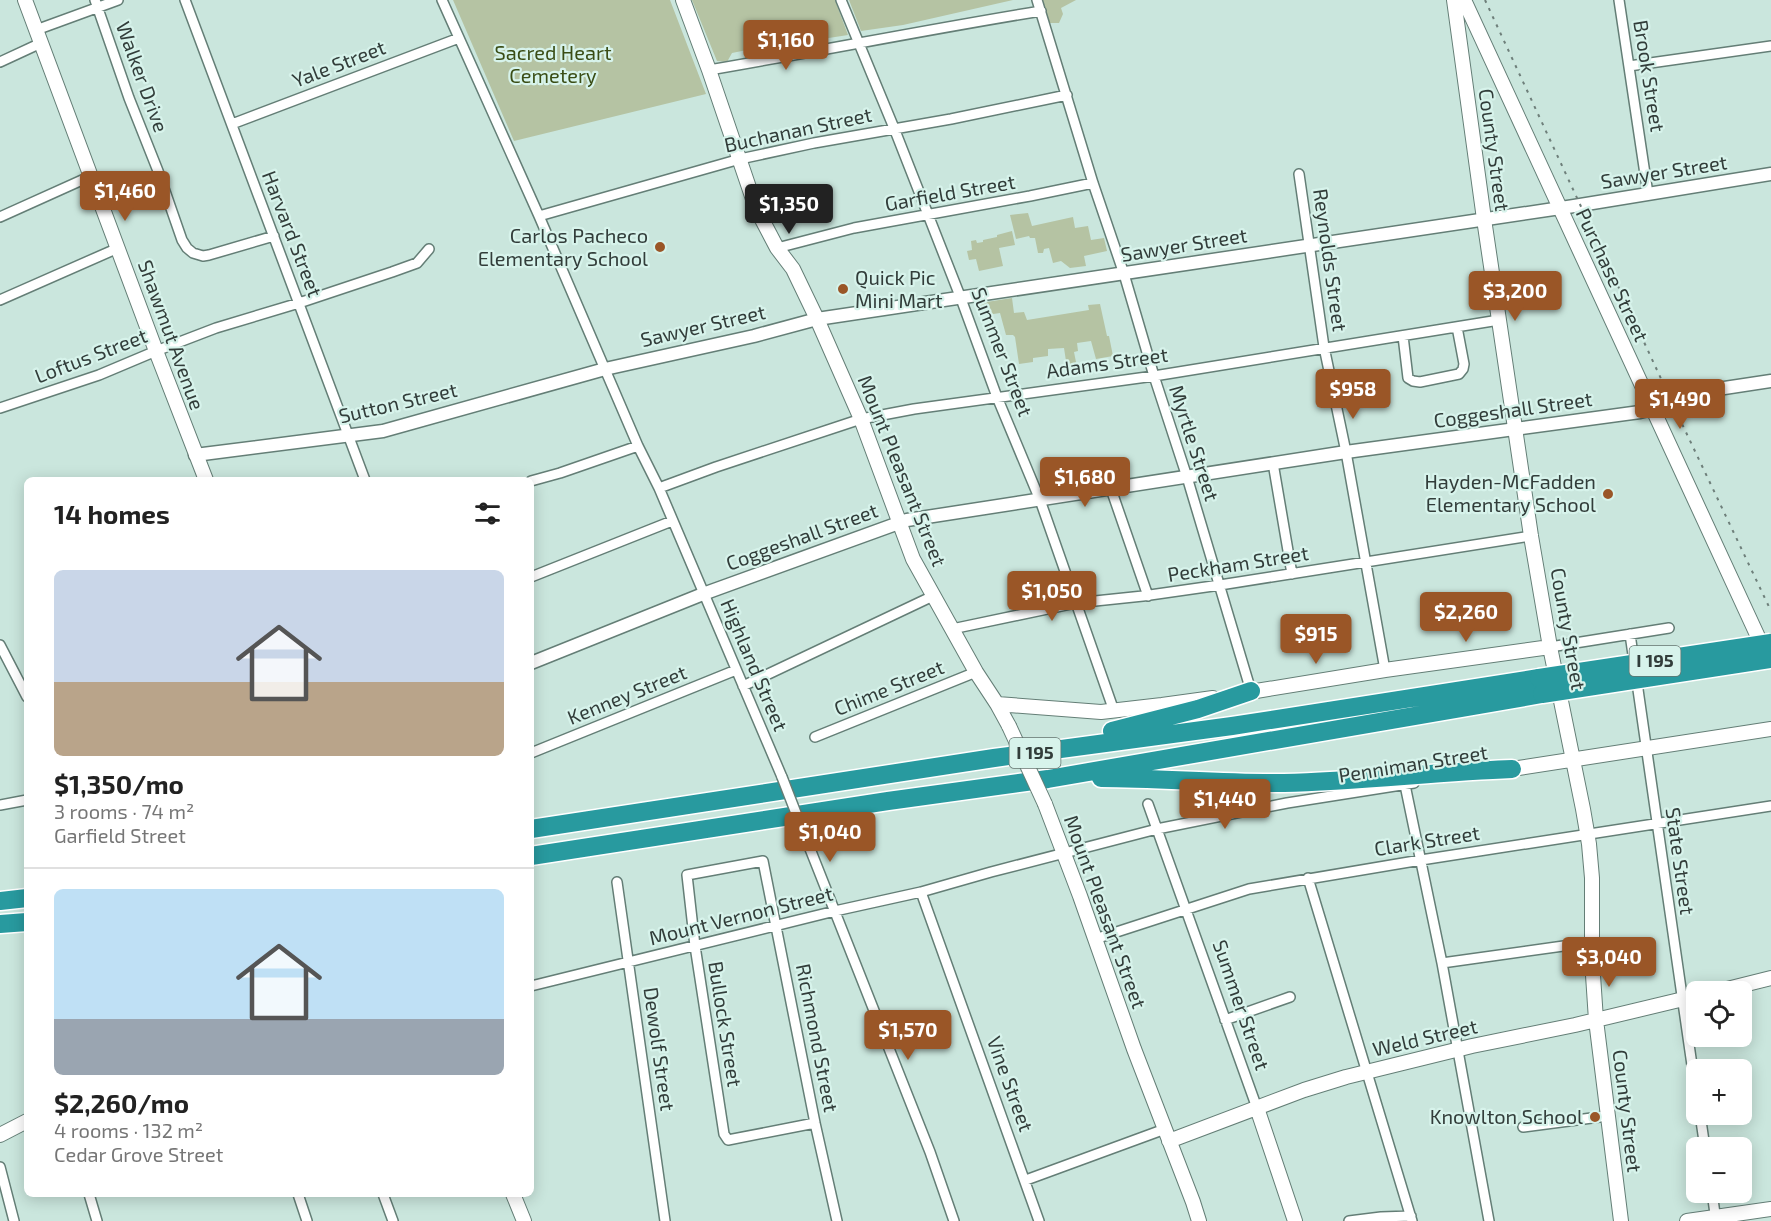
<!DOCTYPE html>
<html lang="en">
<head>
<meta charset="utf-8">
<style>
  :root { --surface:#fff; --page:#f6f6f6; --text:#222; --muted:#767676; --line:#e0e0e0; --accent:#9a5627 }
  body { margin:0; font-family:"Exo 2",sans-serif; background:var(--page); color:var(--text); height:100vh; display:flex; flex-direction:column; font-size:22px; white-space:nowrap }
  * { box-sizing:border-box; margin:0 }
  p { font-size:20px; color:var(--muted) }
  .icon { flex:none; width:33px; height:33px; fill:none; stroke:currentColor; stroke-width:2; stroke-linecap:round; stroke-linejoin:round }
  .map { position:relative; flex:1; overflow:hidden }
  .drawer { position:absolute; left:24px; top:477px; width:510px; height:720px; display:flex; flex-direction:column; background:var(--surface); border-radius:9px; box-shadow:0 3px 15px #0003 }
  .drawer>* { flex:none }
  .tools { position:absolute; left:1686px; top:981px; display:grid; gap:12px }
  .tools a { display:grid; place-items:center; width:66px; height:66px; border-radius:9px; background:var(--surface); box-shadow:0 3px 15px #0003; font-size:30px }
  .price { position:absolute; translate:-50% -51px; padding:0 14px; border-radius:6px; background:var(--accent); color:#fff; font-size:20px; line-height:39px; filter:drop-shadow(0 2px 3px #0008) }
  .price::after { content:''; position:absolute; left:50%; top:36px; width:18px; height:14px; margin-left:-9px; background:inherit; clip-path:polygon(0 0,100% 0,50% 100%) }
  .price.on { background:#222; color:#fff }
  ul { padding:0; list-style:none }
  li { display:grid; align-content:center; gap:12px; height:318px; padding:0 30px }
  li+li { border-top:2px solid var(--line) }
  li span { display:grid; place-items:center; height:186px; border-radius:9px; color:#555 }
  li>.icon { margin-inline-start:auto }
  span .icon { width:108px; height:108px; fill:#fffc; stroke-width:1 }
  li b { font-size:26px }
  h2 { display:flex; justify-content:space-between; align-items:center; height:72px; padding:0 30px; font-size:26px }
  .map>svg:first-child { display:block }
  .green { fill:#b5c3a3 }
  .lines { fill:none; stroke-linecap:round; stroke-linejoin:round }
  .minor-casing { stroke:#647e76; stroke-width:12 }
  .tertiary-casing { stroke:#647e76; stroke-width:15 }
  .secondary-casing { stroke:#647e76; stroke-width:16 }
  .motorway-casing { stroke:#fff; stroke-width:21 }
  .minor { stroke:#fff; stroke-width:9 }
  .tertiary { stroke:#fff; stroke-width:12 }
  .secondary { stroke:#fff; stroke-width:14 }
  .motorway { stroke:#289a9f; stroke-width:18 }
  .rail { stroke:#6e7f7a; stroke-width:2; stroke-dasharray:3 6; stroke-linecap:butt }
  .minor-bridge-casing { stroke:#647e76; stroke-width:12; stroke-linecap:butt }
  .secondary-bridge-casing { stroke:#647e76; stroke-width:16; stroke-linecap:butt }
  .motorway-bridge-casing { stroke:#fff; stroke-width:21; stroke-linecap:butt }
  .minor-bridge { stroke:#fff; stroke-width:9 }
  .secondary-bridge { stroke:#fff; stroke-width:14 }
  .motorway-bridge { stroke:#289a9f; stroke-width:18 }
  .poi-dot { fill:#9a5627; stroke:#d7f3eb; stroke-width:2 }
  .labels { text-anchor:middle; stroke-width:4.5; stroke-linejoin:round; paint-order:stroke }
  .shield { fill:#d7f3eb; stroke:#64746f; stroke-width:1.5 }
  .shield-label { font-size:18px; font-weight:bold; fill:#323d3a }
  .park-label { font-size:20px; fill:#3a4d15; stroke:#d7f3eb }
  .street-label { font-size:20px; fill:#323d3a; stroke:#d7f3eb }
  .poi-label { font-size:20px; fill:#323d3a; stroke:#d7f3eb; text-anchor:end }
</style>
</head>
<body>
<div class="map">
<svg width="1771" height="1221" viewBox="0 0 1771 1221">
  <rect width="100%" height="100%" fill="#cae6dd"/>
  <!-- green -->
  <path class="green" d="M453,0H670L706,94L514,141Z
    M692,0H835L848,35L803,42L796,40L732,53L727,62L717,61Z
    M849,0H1013L903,25L861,31Z
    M1041,0H1076L1061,8L1063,14L1059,23H1049Z
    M1028,213L1032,226L1073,217L1075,228L1088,226L1091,240L1104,238L1107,251L1084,256L1086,266L1070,268L1061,261L1053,263L1049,248L1044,249L1043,253H1038L1035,238H1030L1029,236L1016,239L1010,215Z
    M1012,231L1015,245L999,248L1003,266L979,271L976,259L969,260L967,251L972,250L971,241L976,240L977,243L983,242V240L997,237V235Z
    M1012,298L1014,313L1024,312L1027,320L1089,310L1088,305L1100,304L1107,336H1109L1113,356L1096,359L1091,341L1077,343L1078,351L1074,352L1078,372L1068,374L1064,348L1048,349V356L1033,358V362L1019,364L1015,337L1013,335H1006L1000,313L980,316L974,304Z"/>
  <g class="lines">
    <!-- minor casing -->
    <g class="minor-casing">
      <path id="minor" d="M95,0L129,98L158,171L182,240L187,248L193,253L203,256L209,255L274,236
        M185,0L365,480
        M442,0L539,216L638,446L659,488L782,777
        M841,0L894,128L960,296L997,397L1040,500L1114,711
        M1037,0L1093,183L1124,274L1154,376L1187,477L1251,691
        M1619,0L1648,194
        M36,30L118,0
        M0,62L41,43
        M1629,66L1771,46
        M709,70C820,51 930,29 1041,11
        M232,124L459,38
        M1299,174L1324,347L1346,452L1385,670
        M539,216L740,159L814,143L951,119L1067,95
        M0,217L91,176
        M777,248L854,228L1030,196L1093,183
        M0,300L118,248
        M1403,336L1408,378L1413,381L1420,382L1459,374L1463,369L1464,364L1457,327
        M0,408L99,375L156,351L216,328L299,303L392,272L417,263L429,249
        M1273,463L1292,574
        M531,481L560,473L638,446
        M659,488L716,467L861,419L914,409L1154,376L1499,320
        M1111,489L1148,596
        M531,577L672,521
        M952,629L1076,603L1143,596L1220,585L1531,536
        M1630,634L1696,1093
        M0,645L27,697
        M1550,647L1669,628
        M743,686L933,596
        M815,737L976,672
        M531,753L736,670
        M1405,785L1442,963L1489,1221
        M1148,804L1257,1108
        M0,805L27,800
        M801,826L930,1152L954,1221
        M1308,878L1412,1221
        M617,882L665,1221
        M921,892L1039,1221
        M1095,939L1249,889L1421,860L1771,806
        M1442,963L1592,942
        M531,986L835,911L921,892L991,872L1157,829L1287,803L1414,783
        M1225,1020L1290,997
        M1700,1114L1705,1148
        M815,1123L728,1140L724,1134L695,946L687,875L763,861L815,1123L837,1221
        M1523,1127L1607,1116
        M0,1167L14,1221
        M1026,1180L1165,1129
        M1712,1192L1716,1221
        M89,1194L97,1221
        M298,1194L307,1221
        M383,1194L393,1221
        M1349,1221L1381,1217L1411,1216"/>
    </g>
    <!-- tertiary casing -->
    <g class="tertiary-casing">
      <path id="tertiary" d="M195,455L383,431L605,369L754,336L817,319L1574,206L1771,174
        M531,663L703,594L907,520L1346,452L1640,412L1652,409L1698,392L1771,381"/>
    </g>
    <!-- secondary casing -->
    <g class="secondary-casing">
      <path id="secondary" d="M25,0L156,351L206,480
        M683,0L709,70L756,208L777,248L793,269L817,319L861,419L913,559L976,672L997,704L1009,726
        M1454,0L1484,219L1531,536L1550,647L1583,809L1589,844L1592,878V960L1596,1020L1621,1221
        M1464,0L1765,652
        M1244,693L1385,670L1550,647
        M997,704L1101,712L1162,705L1213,698
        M1512,769L1771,729
        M1045,804L1080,896L1134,1049L1193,1202L1199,1221
        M1715,992L1771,978
        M1257,1108L1295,1221
        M0,1135L27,1121
        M1169,1141L1304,1090L1346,1077L1472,1046L1575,1025L1696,996
        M513,1194L524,1221
        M1687,1221L1771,1209"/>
    </g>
    <!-- motorway casing -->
    <g class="motorway-casing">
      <path id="motorway" d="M1112,731L1198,709L1251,691
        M1101,778C1162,778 1223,784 1284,783C1360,781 1436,772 1512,769
        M531,829L994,758L1232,726L1539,678
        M531,856L888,801L1048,779L1542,694
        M0,901L27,898
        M0,924L27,922"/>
    </g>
    <!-- minor -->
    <use href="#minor" class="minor"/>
    <!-- tertiary -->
    <use href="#tertiary" class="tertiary"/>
    <!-- secondary -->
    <use href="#secondary" class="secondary"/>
    <!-- motorway -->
    <use href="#motorway" class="motorway"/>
    <!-- rail -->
    <path class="rail" d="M1485,0L1683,426L1771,611"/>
    <!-- minor-bridge casing -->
    <g class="minor-bridge-casing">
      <path id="minor-bridge" d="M782,777L801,826"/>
    </g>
    <!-- secondary-bridge casing -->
    <g class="secondary-bridge-casing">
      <path id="secondary-bridge" d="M1009,726L1045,804"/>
    </g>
    <!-- motorway-bridge casing -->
    <g class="motorway-bridge-casing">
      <path id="motorway-bridge" d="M1539,678L1771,643
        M1542,694L1771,659"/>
    </g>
    <!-- minor-bridge -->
    <use href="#minor-bridge" class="minor-bridge"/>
    <!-- secondary-bridge -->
    <use href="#secondary-bridge" class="secondary-bridge"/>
    <!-- motorway-bridge -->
    <use href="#motorway-bridge" class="motorway-bridge"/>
  </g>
  <!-- markers -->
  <g class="poi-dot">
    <circle cx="660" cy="247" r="6"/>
    <circle cx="843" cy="289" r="6"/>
    <circle cx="1608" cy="494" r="6"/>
    <circle cx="1595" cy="1117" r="6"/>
  </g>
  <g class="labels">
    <!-- shield labels -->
    <g class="shield">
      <rect x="1629.5" y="646" width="51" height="30" rx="4.5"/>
      <rect x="1009.5" y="738" width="51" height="30" rx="4.5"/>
    </g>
    <g class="shield-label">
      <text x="1655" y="667">I 195</text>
      <text x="1035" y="759">I 195</text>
    </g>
    <!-- park labels -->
    <g class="park-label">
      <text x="553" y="60">Sacred Heart<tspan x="553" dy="23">Cemetery</tspan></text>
    </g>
    <!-- street labels -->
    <g class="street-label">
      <text transform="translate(339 64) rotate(-21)" y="7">Yale Street</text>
      <text transform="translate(1649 76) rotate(81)" y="7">Brook Street</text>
      <text transform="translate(142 77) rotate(70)" y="7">Walker Drive</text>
      <text transform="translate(798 130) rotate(-12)" y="7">Buchanan Street</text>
      <text transform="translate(1494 150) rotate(82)" y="7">County Street</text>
      <text transform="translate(1664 172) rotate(-9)" y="7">Sawyer Street</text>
      <text transform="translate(950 193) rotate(-10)" y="7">Garfield Street</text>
      <text transform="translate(292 234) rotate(69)" y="7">Harvard Street</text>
      <text transform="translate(1184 245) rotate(-9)" y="7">Sawyer Street</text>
      <text transform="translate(1330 260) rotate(82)" y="7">Reynolds Street</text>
      <text transform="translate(1612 275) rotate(65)" y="7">Purchase Street</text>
      <text transform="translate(703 326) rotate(-13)" y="7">Sawyer Street</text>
      <text transform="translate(171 335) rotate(70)" y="7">Shawmut Avenue</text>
      <text transform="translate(1002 352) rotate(69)" y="7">Summer Street</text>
      <text transform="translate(91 356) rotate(-21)" y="7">Loftus Street</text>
      <text transform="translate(1107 363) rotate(-8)" y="7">Adams Street</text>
      <text transform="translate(398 403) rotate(-13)" y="7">Sutton Street</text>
      <text transform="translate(1513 410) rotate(-8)" y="7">Coggeshall Street</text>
      <text transform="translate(1194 443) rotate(72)" y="7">Myrtle Street</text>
      <text transform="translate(902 471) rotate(68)" y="7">Mount Pleasant Street</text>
      <text transform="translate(802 537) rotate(-20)" y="7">Coggeshall Street</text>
      <text transform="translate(1238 564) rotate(-9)" y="7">Peckham Street</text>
      <text transform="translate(1568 629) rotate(80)" y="7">County Street</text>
      <text transform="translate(754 665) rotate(67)" y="7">Highland Street</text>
      <text transform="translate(889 688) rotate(-22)" y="7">Chime Street</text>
      <text transform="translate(627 695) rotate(-22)" y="7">Kenney Street</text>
      <text transform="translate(1413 764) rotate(-9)" y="7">Penniman Street</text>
      <text transform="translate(1427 841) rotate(-9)" y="7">Clark Street</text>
      <text transform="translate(1680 861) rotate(82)" y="7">State Street</text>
      <text transform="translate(1105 912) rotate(70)" y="7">Mount Pleasant Street</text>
      <text transform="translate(741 916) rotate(-14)" y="7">Mount Vernon Street</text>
      <text transform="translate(1241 1005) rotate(71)" y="7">Summer Street</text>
      <text transform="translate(725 1024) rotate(81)" y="7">Bullock Street</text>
      <text transform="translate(817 1038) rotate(79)" y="7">Richmond Street</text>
      <text transform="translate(1425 1038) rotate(-13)" y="7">Weld Street</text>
      <text transform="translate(659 1049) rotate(82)" y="7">Dewolf Street</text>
      <text transform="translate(1010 1084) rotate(70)" y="7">Vine Street</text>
      <text transform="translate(1627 1111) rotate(83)" y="7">County Street</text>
    </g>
    <!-- poi labels -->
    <g class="poi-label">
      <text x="648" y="243">Carlos Pacheco<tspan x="648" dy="23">Elementary School</tspan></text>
      <text x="855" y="285" text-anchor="start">Quick Pic<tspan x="855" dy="23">Mini Mart</tspan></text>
      <text x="1596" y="489">Hayden-McFadden<tspan x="1596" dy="23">Elementary School</tspan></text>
      <text x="1583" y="1124">Knowlton School</text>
    </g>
  </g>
</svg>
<div class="tools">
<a><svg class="icon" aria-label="locate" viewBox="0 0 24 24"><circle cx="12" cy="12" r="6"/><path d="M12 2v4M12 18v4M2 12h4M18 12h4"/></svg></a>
<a>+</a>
<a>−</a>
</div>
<b class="price" style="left:786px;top:71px">$1,160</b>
<b class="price" style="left:125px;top:222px">$1,460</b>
<b class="price on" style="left:789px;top:235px">$1,350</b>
<b class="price" style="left:1515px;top:322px">$3,200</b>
<b class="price" style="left:1353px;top:420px">$958</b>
<b class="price" style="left:1680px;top:430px">$1,490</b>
<b class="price" style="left:1085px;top:508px">$1,680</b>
<b class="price" style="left:1052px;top:622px">$1,050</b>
<b class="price" style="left:1466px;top:643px">$2,260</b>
<b class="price" style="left:1316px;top:665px">$915</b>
<b class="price" style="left:1225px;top:830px">$1,440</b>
<b class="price" style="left:830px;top:863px">$1,040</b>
<b class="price" style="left:1609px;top:988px">$3,040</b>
<b class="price" style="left:908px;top:1061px">$1,570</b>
<section class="drawer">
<h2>14 homes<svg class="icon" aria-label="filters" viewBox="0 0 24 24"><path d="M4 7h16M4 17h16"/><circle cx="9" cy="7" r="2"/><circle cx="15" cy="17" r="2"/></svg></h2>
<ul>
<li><span style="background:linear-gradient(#c9d6e8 60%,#b9a48a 0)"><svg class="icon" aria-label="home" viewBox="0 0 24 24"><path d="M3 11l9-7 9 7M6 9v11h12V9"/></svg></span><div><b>$1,350/mo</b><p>3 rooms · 74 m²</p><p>Garfield Street</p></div></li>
<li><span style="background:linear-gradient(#bfe0f5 70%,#9aa5b1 0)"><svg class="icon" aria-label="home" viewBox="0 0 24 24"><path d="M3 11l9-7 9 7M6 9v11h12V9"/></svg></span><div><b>$2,260/mo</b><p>4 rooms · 132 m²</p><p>Cedar Grove Street</p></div></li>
</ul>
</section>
</div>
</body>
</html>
